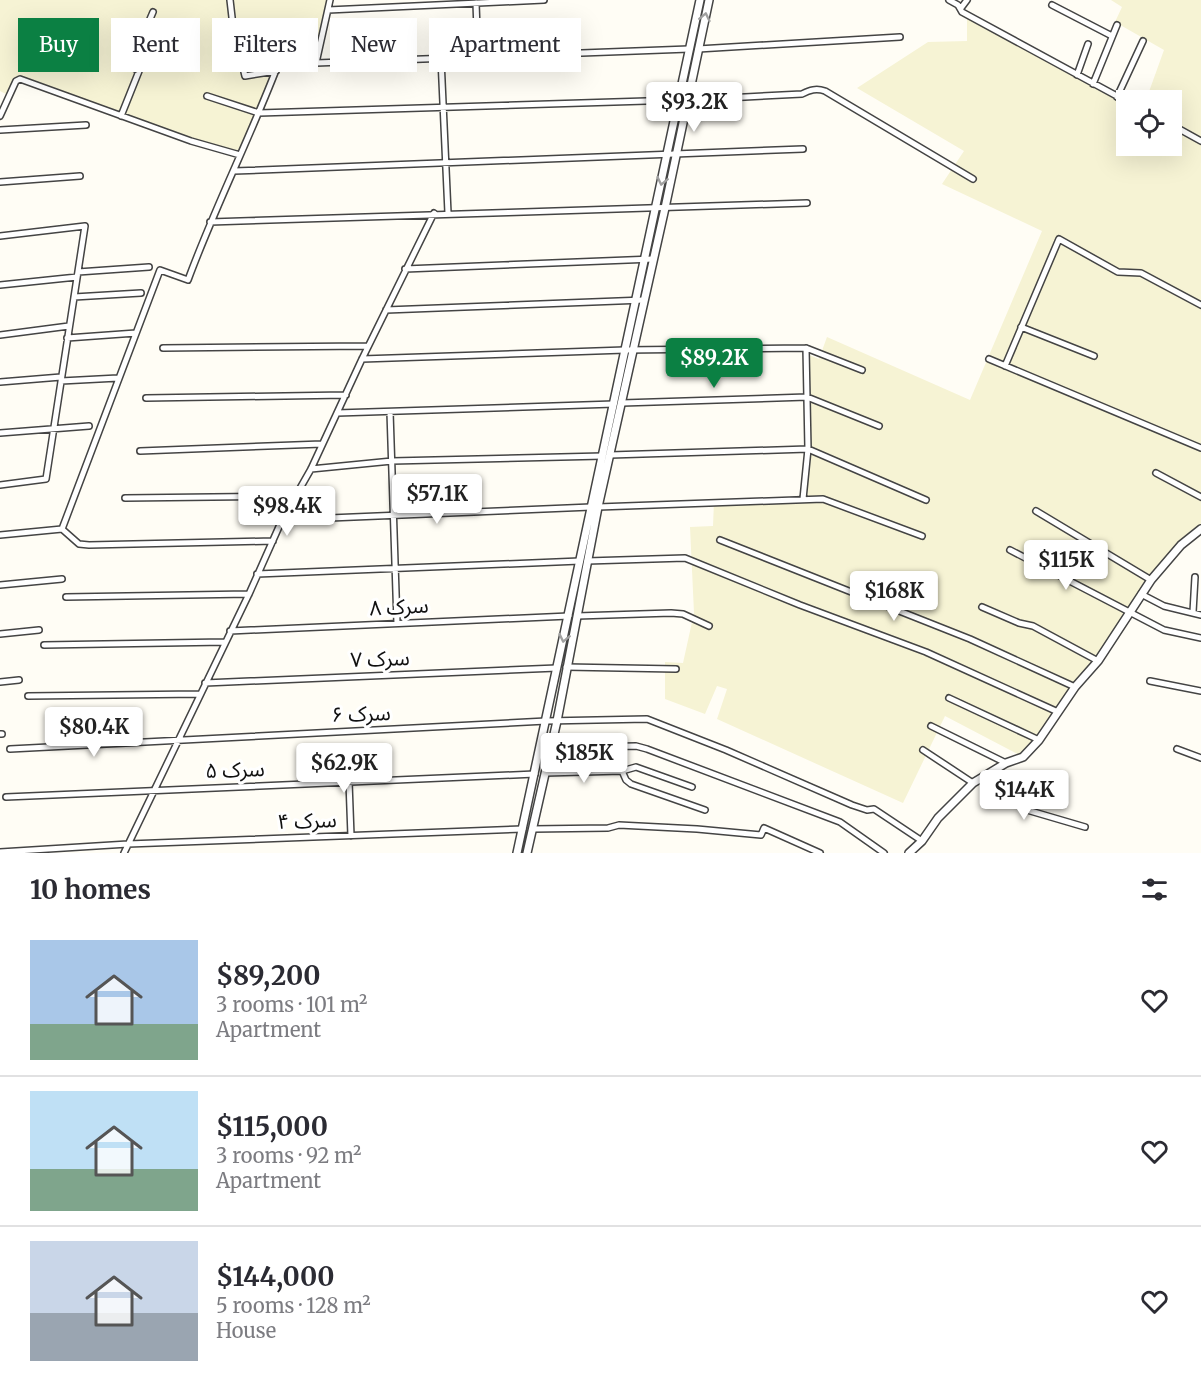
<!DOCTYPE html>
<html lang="en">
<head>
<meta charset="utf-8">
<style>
  :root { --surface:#fff; --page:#f2f2f3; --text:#2b2b33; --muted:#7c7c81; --line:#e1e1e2; --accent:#0b8043 }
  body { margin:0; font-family:Merriweather,"Noto Sans Arabic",serif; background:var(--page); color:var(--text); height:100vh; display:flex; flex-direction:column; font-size:22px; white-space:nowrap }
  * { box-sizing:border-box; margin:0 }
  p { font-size:20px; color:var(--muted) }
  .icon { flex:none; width:33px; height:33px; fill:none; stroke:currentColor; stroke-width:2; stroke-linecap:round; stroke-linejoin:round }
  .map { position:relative; height:853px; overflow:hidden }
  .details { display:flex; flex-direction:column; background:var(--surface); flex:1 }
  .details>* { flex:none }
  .top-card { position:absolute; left:18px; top:18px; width:600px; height:54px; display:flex; gap:12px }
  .fabs { position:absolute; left:1116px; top:90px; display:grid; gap:12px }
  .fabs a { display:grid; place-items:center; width:66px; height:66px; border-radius:0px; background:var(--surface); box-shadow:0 6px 24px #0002; font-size:30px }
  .price { position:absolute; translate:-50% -51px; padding:0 14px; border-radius:6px; background:#fff; color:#222; font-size:20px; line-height:39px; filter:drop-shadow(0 2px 3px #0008) }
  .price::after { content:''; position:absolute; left:50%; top:36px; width:18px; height:14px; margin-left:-9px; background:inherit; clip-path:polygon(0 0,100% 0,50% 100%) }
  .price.current { background:var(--accent); color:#fff }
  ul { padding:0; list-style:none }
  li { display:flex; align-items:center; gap:18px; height:150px; padding:0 30px }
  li+li { border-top:2px solid var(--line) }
  li span { display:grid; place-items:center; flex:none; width:168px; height:120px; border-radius:0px; color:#555 }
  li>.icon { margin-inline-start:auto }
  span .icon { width:72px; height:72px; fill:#fffc; stroke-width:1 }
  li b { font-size:26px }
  h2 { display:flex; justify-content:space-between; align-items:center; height:72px; padding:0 30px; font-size:26px }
  .tag { padding:0 21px; border-radius:0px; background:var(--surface); box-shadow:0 6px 24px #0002; font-size:21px; line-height:54px }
  .tag.current { background:var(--accent); color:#fff }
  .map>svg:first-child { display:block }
  .farmland { fill:#f6f3d4 }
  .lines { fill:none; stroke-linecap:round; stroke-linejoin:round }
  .minor-casing { stroke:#444; stroke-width:8 }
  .tertiary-casing { stroke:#444; stroke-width:10 }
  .minor { stroke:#fff; stroke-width:5 }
  .tertiary { stroke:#fff; stroke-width:7 }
  .oneway { stroke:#a0a0a0 }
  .labels { text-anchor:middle; stroke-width:6; stroke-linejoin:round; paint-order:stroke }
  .street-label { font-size:21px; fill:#111; stroke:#fff }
</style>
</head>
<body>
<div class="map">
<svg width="1201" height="853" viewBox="0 0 1201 853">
  <rect width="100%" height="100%" fill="#fffdf5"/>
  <!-- farmland -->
  <path class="farmland" d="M0,0H330L316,63L283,56L240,155L191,141L20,79L10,96L0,91Z
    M1111,0H1201V529L1181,545L1023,757L945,716L903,803L717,719L727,689L717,686L705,714L665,699V662L683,663L694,613L690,527L713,526L714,501L807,498L810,436L809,355L819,359L827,337L970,400L1042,231L942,184L964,151L857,88L928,42L967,41V17L1126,105V146H1172V100H1146L1164,50L1115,22L1122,7Z"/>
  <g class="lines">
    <!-- minor casing -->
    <g class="minor-casing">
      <path id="minor" d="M230,0L233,26L245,76L276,71
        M949,0L958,5L962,12L1126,101
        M476,3L478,57
        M1052,5L1112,36
        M961,8L967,0
        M328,10L544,0
        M698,49L900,37
        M441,59L448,213
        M316,63L689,49
        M1077,75L1088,44
        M1093,84L1117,25
        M207,96L259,113L679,100
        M1117,97L1143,41
        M688,100L802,94C810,90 816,88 825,91L973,179
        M0,116L16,81L20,79L191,141L240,155
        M121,116L139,71L130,66L153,12
        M1172,125L1201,141
        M0,130L86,125
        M234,171L803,149
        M0,182L80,176
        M210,222C409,214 608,211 807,203
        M0,236L85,226L46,479L0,485
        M405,269L653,259
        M78,272L149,267
        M0,285L77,277
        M74,297L141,293
        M386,310L644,300
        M1021,327L1094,356
        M0,335L69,326
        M67,338L136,333
        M163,348L368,346
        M362,359L625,350L806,348L862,370
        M989,359L1201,448
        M1005,366L1059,239L1118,272L1141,273L1201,305
        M61,381L118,378
        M0,382L61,377
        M146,398L346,395
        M622,403L807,397L879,426
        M390,412L397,623
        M337,413L614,404
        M0,433L89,426
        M140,451L322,444
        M610,455L808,449L926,500
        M311,469L392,461L603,456
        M1156,473L1201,497
        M125,498L296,496
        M803,499L808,449L806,348
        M598,507L823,499L922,536
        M1036,511L1151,580
        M282,520L591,507
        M62,529L160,270L188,280C216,204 253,132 281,57L316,63L330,0
        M0,535L62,529L79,544L89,545L273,541
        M720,540L970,639L1075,687
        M1010,550L1164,630L1201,638
        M587,561L685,558L800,605L926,652L1058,712
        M257,574L580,561
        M0,585L62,579
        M1141,594L1164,606L1201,615
        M66,597L249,594
        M982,607L1019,623L1033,626L1098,661
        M1193,612L1195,577
        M577,616L671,613L683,614L709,626
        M230,631L569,616
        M0,634L39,630
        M44,645L225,642
        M566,667L676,669
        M1150,681L1201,691
        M0,682L19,680
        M205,683L557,668
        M28,696L200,694
        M949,698L1039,740
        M931,726L1006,763
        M0,734H2
        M588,747L636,746L647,749L840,822L884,853
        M10,749L546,721L647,719L726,750L852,805L867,810L874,809L922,841
        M1177,749L1201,758
        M923,750L973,783
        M622,771L626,780L631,784L705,810
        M545,773L622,771L636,767L692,787
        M980,779L1014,799L1027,810L1085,827
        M349,782L351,836
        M6,797L535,774
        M533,829L608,828L619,825L697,829L761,835L764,828L820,853
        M0,852L128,844L523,829
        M124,853L249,594L282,520L311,469L362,359L434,213"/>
    </g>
    <!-- tertiary casing -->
    <g class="tertiary-casing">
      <path id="tertiary" d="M517,853L700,0
        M527,853L557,721L598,507L665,208L709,0
        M909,853L922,841L938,818L973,783L1006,763L1023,757L1039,740L1075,687L1098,661L1151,580L1181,545L1201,529"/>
    </g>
    <!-- minor -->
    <use href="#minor" class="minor"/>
    <!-- tertiary -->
    <use href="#tertiary" class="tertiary"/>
  </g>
  <!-- one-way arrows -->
  <defs><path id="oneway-chevron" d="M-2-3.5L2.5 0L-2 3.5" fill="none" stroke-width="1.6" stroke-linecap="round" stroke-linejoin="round" transform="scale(1.5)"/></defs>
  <g class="oneway">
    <use href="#oneway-chevron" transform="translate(705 17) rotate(-78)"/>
    <use href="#oneway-chevron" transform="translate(662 181) rotate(102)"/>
    <use href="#oneway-chevron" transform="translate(564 638) rotate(102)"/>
  </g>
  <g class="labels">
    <!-- street labels -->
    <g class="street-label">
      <text transform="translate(399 607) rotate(-3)" y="7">سرک ۸</text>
      <text transform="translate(380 659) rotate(-2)" y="7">سرک ۷</text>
      <text transform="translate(361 714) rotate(-2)" y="7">سرک ۶</text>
      <text transform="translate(235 770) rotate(-2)" y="7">سرک ۵</text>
      <text transform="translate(307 821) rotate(-2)" y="7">سرک ۴</text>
    </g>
  </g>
</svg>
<div class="fabs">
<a><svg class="icon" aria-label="locate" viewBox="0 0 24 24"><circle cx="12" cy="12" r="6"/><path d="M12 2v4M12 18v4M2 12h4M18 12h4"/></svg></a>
</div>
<b class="price" style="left:694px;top:133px">$93.2K</b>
<b class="price current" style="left:714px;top:389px">$89.2K</b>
<b class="price" style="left:437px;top:525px">$57.1K</b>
<b class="price" style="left:287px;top:537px">$98.4K</b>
<b class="price" style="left:1066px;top:591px">$115K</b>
<b class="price" style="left:894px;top:622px">$168K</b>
<b class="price" style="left:94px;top:758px">$80.4K</b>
<b class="price" style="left:584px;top:784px">$185K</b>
<b class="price" style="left:344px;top:794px">$62.9K</b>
<b class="price" style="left:1024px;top:821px">$144K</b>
<div class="top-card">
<a class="tag current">Buy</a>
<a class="tag">Rent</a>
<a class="tag">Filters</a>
<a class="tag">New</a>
<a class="tag">Apartment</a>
</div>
</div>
<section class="details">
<h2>10 homes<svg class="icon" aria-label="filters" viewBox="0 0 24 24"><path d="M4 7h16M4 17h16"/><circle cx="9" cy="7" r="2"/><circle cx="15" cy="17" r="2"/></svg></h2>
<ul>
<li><span style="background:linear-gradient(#a9c7e8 70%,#7fa58c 0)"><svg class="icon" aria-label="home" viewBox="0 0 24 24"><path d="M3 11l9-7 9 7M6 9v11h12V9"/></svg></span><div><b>$89,200</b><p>3 rooms · 101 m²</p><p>Apartment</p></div><svg class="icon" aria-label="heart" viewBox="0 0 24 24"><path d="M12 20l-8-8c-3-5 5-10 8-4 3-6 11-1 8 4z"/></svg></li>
<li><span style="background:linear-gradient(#bfe0f5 65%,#7fa58c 0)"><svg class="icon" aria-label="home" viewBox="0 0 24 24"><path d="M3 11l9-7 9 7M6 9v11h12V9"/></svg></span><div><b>$115,000</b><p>3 rooms · 92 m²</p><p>Apartment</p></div><svg class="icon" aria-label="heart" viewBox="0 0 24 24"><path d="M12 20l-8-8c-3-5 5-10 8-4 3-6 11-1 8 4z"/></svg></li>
<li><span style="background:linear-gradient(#c9d6e8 60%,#9aa5b1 0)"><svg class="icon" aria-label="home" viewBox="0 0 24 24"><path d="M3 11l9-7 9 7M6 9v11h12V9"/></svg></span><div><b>$144,000</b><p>5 rooms · 128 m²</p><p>House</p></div><svg class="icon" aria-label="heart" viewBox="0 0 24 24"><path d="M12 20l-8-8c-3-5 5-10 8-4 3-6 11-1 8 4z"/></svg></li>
</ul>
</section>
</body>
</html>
